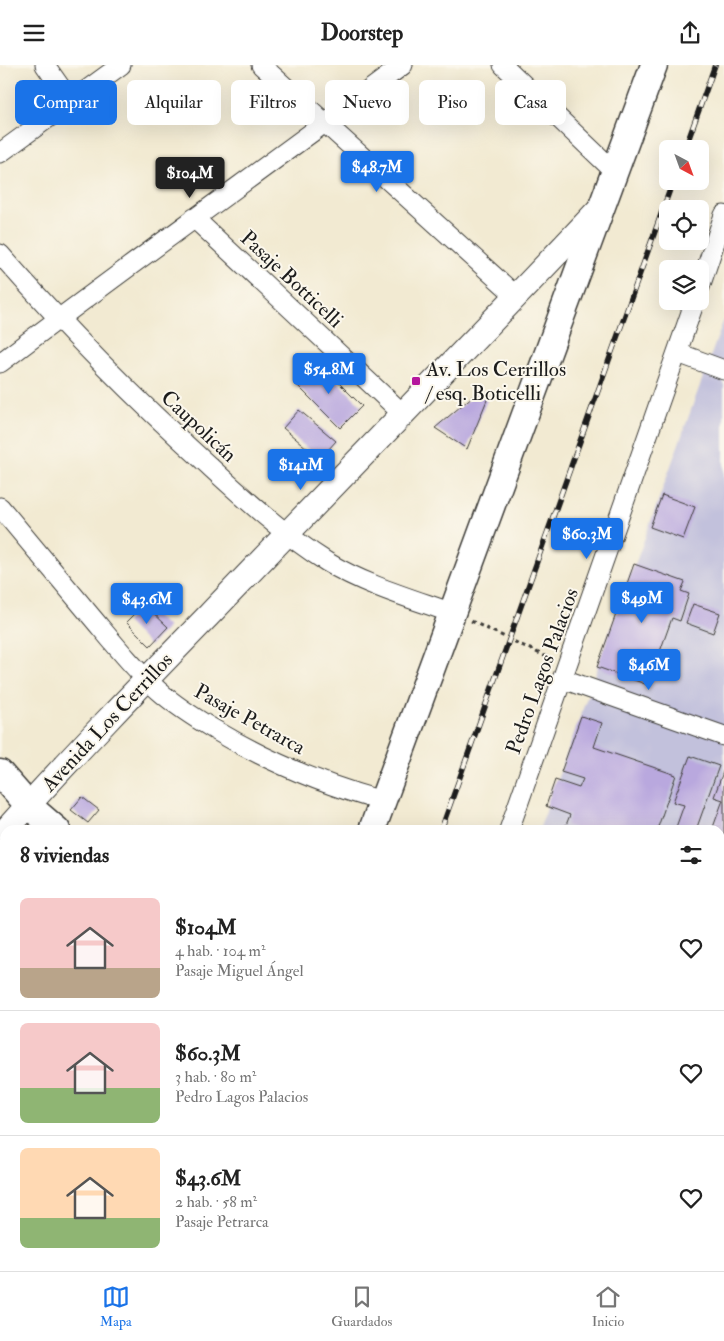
<!DOCTYPE html>
<html lang="es">
<head>
<meta charset="utf-8">
<style>
  :root { --surface:#fff; --page:#f6f6f6; --text:#222; --muted:#767676; --line:#e0e0e0; --accent:#1a73e8 }
  body { margin:0; font-family:"IM FELL Double Pica",serif; background:var(--page); color:var(--text); height:100vh; display:flex; flex-direction:column; font-size:19px; white-space:nowrap }
  * { box-sizing:border-box; margin:0 }
  p { font-size:16px; color:var(--muted) }
  .icon { flex:none; width:28px; height:28px; fill:none; stroke:currentColor; stroke-width:2; stroke-linecap:round; stroke-linejoin:round }
  .map { position:relative; flex:1; overflow:hidden }
  .details { position:absolute; left:0px; top:760px; width:725px; height:446px; display:flex; flex-direction:column; background:var(--surface); border-radius:15px 15px 0 0; box-shadow:0 5px 20px #0002 }
  .details>* { flex:none }
  .top-card { position:absolute; left:15px; top:15px; width:695px; height:45px; display:flex; gap:10px }
  .needle { width:32px; rotate:139deg }
  .tools { position:absolute; left:659px; top:75px; display:grid; gap:10px }
  .tools a { display:grid; place-items:center; width:50px; height:50px; border-radius:8px; background:var(--surface); box-shadow:0 5px 20px #0002; font-size:25px }
  .price { position:absolute; translate:-50% -42px; padding:0 11px; border-radius:5px; background:var(--accent); color:#fff; font-size:16px; line-height:32px; filter:drop-shadow(0 1px 2px #0008) }
  .price::after { content:''; position:absolute; left:50%; top:30px; width:15px; height:11px; margin-left:-8px; background:inherit; clip-path:polygon(0 0,100% 0,50% 100%) }
  .price.active { background:#222; color:#fff }
  ul { padding:0; list-style:none }
  li { display:flex; align-items:center; gap:15px; height:125px; padding:0 20px }
  li+li { border-top:1px solid var(--line) }
  li span { display:grid; place-items:center; flex:none; width:140px; height:100px; border-radius:8px; color:#555 }
  li>.icon { margin-inline-start:auto }
  span .icon { width:60px; height:60px; fill:#fffc; stroke-width:1 }
  li b { font-size:21px }
  h2 { display:flex; justify-content:space-between; align-items:center; height:60px; padding:0 20px; font-size:21px }
  .pill { padding:0 18px; border-radius:8px; background:var(--surface); box-shadow:0 5px 20px #0002; font-size:18px; line-height:45px }
  .pill.active { background:var(--accent); color:#fff }
  header { display:flex; justify-content:space-between; align-items:center; height:65px; padding:0 20px; background:var(--surface); font-size:22px; font-weight:800 }
  .menu { display:flex; justify-content:space-around; align-items:center; height:70px; border-top:1px solid var(--line); background:var(--surface); font-size:14px; color:var(--muted) }
  .menu a { display:grid; justify-items:center; gap:2px }
  .menu .active { color:var(--accent) }
  .map>svg:first-child { display:block }
  .industrial { fill:#c2c1dc }
  .building { fill:#b9a8de }
  .lines { fill:none; stroke-linecap:round; stroke-linejoin:round }
  .service-casing { stroke:#3c3b37; stroke-width:12 }
  .minor-casing { stroke:#3c3b37; stroke-width:21 }
  .tertiary-casing { stroke:#3c3b37; stroke-width:26 }
  .secondary-casing { stroke:#3c3b37; stroke-width:29 }
  .path { stroke:#3c3b37; stroke-width:3; stroke-dasharray:4 4; stroke-linecap:butt }
  .service { stroke:#fff; stroke-width:10 }
  .minor { stroke:#fff; stroke-width:19 }
  .tertiary { stroke:#fff; stroke-width:24 }
  .secondary { stroke:#fff; stroke-width:26 }
  .rail-casing { stroke:#1c1c1c; stroke-width:5.5 }
  .rail { stroke:#fbf7ec; stroke-width:4; stroke-dasharray:11; stroke-linecap:butt }
  .poi-dot { fill:#b5179e; stroke:#fbf7ec; stroke-width:2 }
  .labels { text-anchor:middle; stroke-width:4; stroke-linejoin:round; paint-order:stroke }
  .street-label { font-size:21px; fill:#1c1c1c; stroke:#fbf7ec }
  .poi-label { font-size:21px; fill:#1c1c1c; stroke:#fbf7ec; text-anchor:start }
</style>
</head>
<body>
<header><svg class="icon" aria-label="menu" viewBox="0 0 24 24"><path d="M4 6h16M4 12h16M4 18h16"/></svg>Doorstep<svg class="icon" aria-label="share" viewBox="0 0 24 24"><path d="M12 15V3M7 8l5-5 5 5M5 13v7h14v-7"/></svg></header>
<div class="map">
<svg width="724" height="1206" viewBox="0 0 724 1206">
  <rect width="100%" height="100%" fill="#fbf7ec"/>
  <filter id="ink" filterUnits="userSpaceOnUse"><feTurbulence type="fractalNoise" baseFrequency=".02" numOctaves="2"/><feDisplacementMap in="SourceGraphic" scale="10" xChannelSelector="R" yChannelSelector="G"/><feConvolveMatrix kernelMatrix="1 2 1 2 8 2 1 2 1" color-interpolation-filters="sRGB"/></filter>
  <filter id="wash" filterUnits="userSpaceOnUse"><feTurbulence type="fractalNoise" baseFrequency=".0096" numOctaves="4" result="noise"/><feDisplacementMap in="SourceGraphic" scale="20" xChannelSelector="R" yChannelSelector="G"/><feGaussianBlur stdDeviation="1.12" result="paint"/><feColorMatrix in="noise" values="0 0 0 0 0 0 0 0 0 0 0 0 0 0 0 0 0 1.4 0 .05"/><feComposite in="paint" operator="in"/></filter>
  <g filter="url(#wash)">
    <rect width="100%" height="100%" fill="#f2ead2"/>
    <!-- industrial -->
    <path class="industrial" d="M724,254V1027L720,1026V765H539Z
      M5,809V1201H162L160,1206H0V814Z"/>
    <g id="blocks">
      <!-- building -->
      <path class="building" d="M318,297L362,341L340,363L296,319Z
        M480,325L489,330L467,384L435,363Z
        M299,345L336,376L320,394L283,363Z
        M662,430L695,442L683,474L650,462Z
        M634,499L685,517L681,526L689,529L680,556L672,553L648,620L597,602Z
        M144,539L168,562L150,581L126,557Z
        M693,539L720,548L713,568L686,558Z
        M581,651L602,658L594,682L676,710L657,765H579L566,760L570,750L546,741L555,715L579,723L583,714L561,707Z
        M690,691L719,701L696,765H675L684,740L673,737Z
        M724,704V785L720,796V765H712L723,735L714,732Z
        M82,732L99,745L88,758L71,745Z
        M720,840L724,842V860L720,859Z
        M724,907V953L720,952V917Z
        M724,967V1014L720,1013V992L721,988H720V977Z
        M5,990V1069L0,1067V1003Z
        M5,1194V1201H80L78,1206H1Z
        M720,1195L724,1206H702L701,1202L706,1203V1201H720Z
        M658,1201H702L694,1206H651Z"/>
    </g>
  </g>
  <g filter="url(#ink)">
    <use href="#blocks" fill-opacity="0" stroke="#3c3b37" stroke-width="1"/>
    <g class="lines">
      <!-- service casing -->
      <g class="service-casing">
        <path id="service" d="M0,943L5,930
          M136,1206L137,1201"/>
      </g>
      <!-- minor casing -->
      <g class="minor-casing">
        <path id="minor" d="M45,0L71,37
          M261,0L516,231
          M503,0L615,107
          M0,88L121,0
          M194,153L403,349
          M0,189C65,263 134,333 207,399C243,432 285,471 327,497C365,520 410,533 452,548
          M700,222L724,150
          M678,288L724,305
          M0,298C133,197 269,100 403,0
          M0,442C30,478 60,514 90,550C112,576 133,603 159,626C176,641 195,653 215,665C267,696 324,720 382,736
          M563,614L724,671
          M509,765L695,236
          M366,1206L369,1201"/>
      </g>
      <!-- tertiary casing -->
      <g class="tertiary-casing">
        <path id="tertiary" d="M6,765C71,692 140,621 208,551C339,414 472,279 601,142"/>
      </g>
      <!-- secondary casing -->
      <g class="secondary-casing">
        <path id="secondary" d="M0,708L28,740L57,765
          M372,765L654,0
          M720,1063L724,1065
          M720,1116L724,1117
          M190,1206L192,1201"/>
      </g>
      <!-- path -->
      <path class="path" d="M471,556L549,593"/>
      <!-- service -->
      <use href="#service" class="service"/>
      <!-- minor -->
      <use href="#minor" class="minor"/>
      <!-- tertiary -->
      <use href="#tertiary" class="tertiary"/>
      <!-- secondary -->
      <use href="#secondary" class="secondary"/>
      <!-- rail casing -->
      <g class="rail-casing">
        <path id="rail" d="M685,84L715,0
          M441,765L673,116
          M281,1206L282,1201"/>
      </g>
      <!-- rail -->
      <use href="#rail" class="rail"/>
    </g>
  </g>
  <!-- markers -->
  <rect class="poi-dot" x="411" y="311" width="10" height="10" rx="2.5"/>
  <g class="labels">
    <!-- street labels -->
    <g class="street-label">
      <text transform="translate(292 214) rotate(43)" y="7">Pasaje Botticelli</text>
      <text transform="translate(199 361) rotate(43)" y="7">Caupolicán</text>
      <text transform="translate(542 606) rotate(-70)" y="7">Pedro Lagos Palacios</text>
      <text transform="translate(250 654) rotate(29)" y="7">Pasaje Petrarca</text>
      <text transform="translate(107 657) rotate(-47)" y="7">Avenida Los Cerrillos</text>
    </g>
    <!-- poi labels -->
    <g class="poi-label">
      <text x="426" y="311">Av. Los Cerrillos<tspan x="426" dy="24">/ esq. Boticelli</tspan></text>
    </g>
  </g>
</svg>
<div class="tools">
<a><svg class="needle" viewBox="-14 -14 28 28"><path d="M0-13l5 13h-10z" fill="#e53935"/><path d="M0 13l5-13h-10z" fill="#767676"/></svg></a>
<a><svg class="icon" aria-label="locate" viewBox="0 0 24 24"><circle cx="12" cy="12" r="6"/><path d="M12 2v4M12 18v4M2 12h4M18 12h4"/></svg></a>
<a><svg class="icon" aria-label="layers" viewBox="0 0 24 24"><path d="M12 4l9 5-9 5-9-5zM3 14l9 5 9-5"/></svg></a>
</div>
<b class="price" style="left:377px;top:128px">$48.7M</b>
<b class="price active" style="left:190px;top:134px">$104M</b>
<b class="price" style="left:329px;top:330px">$54.8M</b>
<b class="price" style="left:301px;top:426px">$141M</b>
<b class="price" style="left:587px;top:495px">$60.3M</b>
<b class="price" style="left:642px;top:559px">$49M</b>
<b class="price" style="left:147px;top:560px">$43.6M</b>
<b class="price" style="left:649px;top:626px">$46M</b>
<div class="top-card">
<a class="pill active">Comprar</a>
<a class="pill">Alquilar</a>
<a class="pill">Filtros</a>
<a class="pill">Nuevo</a>
<a class="pill">Piso</a>
<a class="pill">Casa</a>
</div>
<section class="details">
<h2>8 viviendas<svg class="icon" aria-label="filters" viewBox="0 0 24 24"><path d="M4 7h16M4 17h16"/><circle cx="9" cy="7" r="2"/><circle cx="15" cy="17" r="2"/></svg></h2>
<ul>
<li><span style="background:linear-gradient(#f6c9c9 70%,#b9a48a 0)"><svg class="icon" aria-label="home" viewBox="0 0 24 24"><path d="M3 11l9-7 9 7M6 9v11h12V9"/></svg></span><div><b>$104M</b><p>4 hab. · 104 m²</p><p>Pasaje Miguel Ángel</p></div><svg class="icon" aria-label="heart" viewBox="0 0 24 24"><path d="M12 20l-8-8c-3-5 5-10 8-4 3-6 11-1 8 4z"/></svg></li>
<li><span style="background:linear-gradient(#f6c9c9 65%,#8fb573 0)"><svg class="icon" aria-label="home" viewBox="0 0 24 24"><path d="M3 11l9-7 9 7M6 9v11h12V9"/></svg></span><div><b>$60.3M</b><p>3 hab. · 80 m²</p><p>Pedro Lagos Palacios</p></div><svg class="icon" aria-label="heart" viewBox="0 0 24 24"><path d="M12 20l-8-8c-3-5 5-10 8-4 3-6 11-1 8 4z"/></svg></li>
<li><span style="background:linear-gradient(#ffd9b3 70%,#8fb573 0)"><svg class="icon" aria-label="home" viewBox="0 0 24 24"><path d="M3 11l9-7 9 7M6 9v11h12V9"/></svg></span><div><b>$43.6M</b><p>2 hab. · 58 m²</p><p>Pasaje Petrarca</p></div><svg class="icon" aria-label="heart" viewBox="0 0 24 24"><path d="M12 20l-8-8c-3-5 5-10 8-4 3-6 11-1 8 4z"/></svg></li>
</ul>
</section>
</div>
<nav class="menu">
<a class="active"><svg class="icon" aria-label="map" viewBox="0 0 24 24"><path d="M3 6l6-2 6 2 6-2v14l-6 2-6-2-6 2zM9 4v14M15 6v14"/></svg>Mapa</a>
<a><svg class="icon" aria-label="saved" viewBox="0 0 24 24"><path d="M7 4h10v16l-5-4-5 4z"/></svg>Guardados</a>
<a><svg class="icon" aria-label="home" viewBox="0 0 24 24"><path d="M3 11l9-7 9 7M6 9v11h12V9"/></svg>Inicio</a>
</nav>
</body>
</html>
